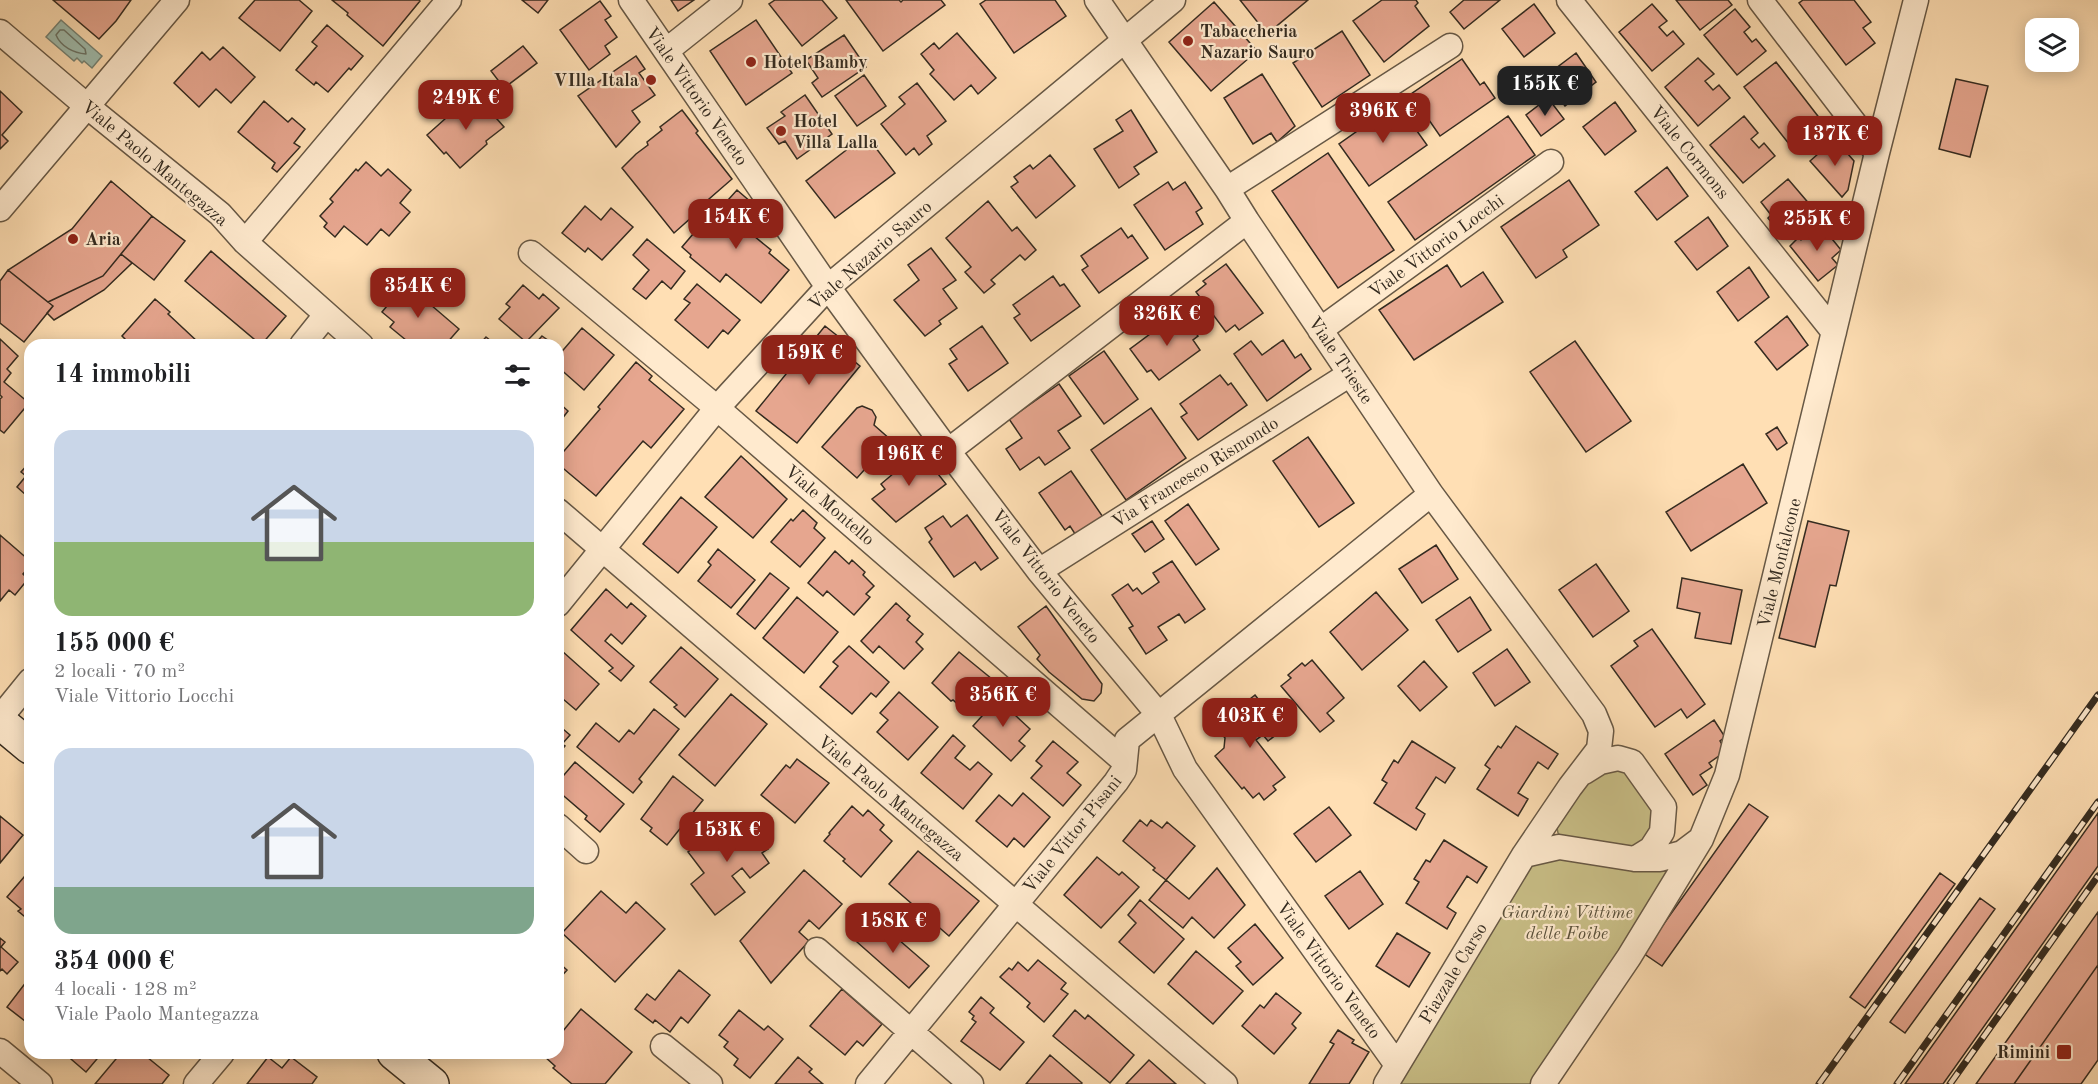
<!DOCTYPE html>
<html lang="it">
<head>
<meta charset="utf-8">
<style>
  :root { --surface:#fff; --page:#f6f6f6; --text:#202124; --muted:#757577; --accent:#8f2418 }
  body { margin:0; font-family:"Old Standard TT",serif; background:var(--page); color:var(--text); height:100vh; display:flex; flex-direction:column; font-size:22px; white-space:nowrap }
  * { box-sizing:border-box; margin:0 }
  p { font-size:20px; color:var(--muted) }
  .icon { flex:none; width:33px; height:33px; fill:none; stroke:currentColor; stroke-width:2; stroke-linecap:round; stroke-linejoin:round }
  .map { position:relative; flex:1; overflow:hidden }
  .side { position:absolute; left:24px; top:339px; width:540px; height:720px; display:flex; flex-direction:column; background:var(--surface); border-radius:18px; box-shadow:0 3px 15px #0003 }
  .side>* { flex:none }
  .buttons { position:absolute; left:2025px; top:18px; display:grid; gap:12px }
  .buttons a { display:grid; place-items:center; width:54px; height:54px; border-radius:12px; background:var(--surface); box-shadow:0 3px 15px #0003; font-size:30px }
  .price { position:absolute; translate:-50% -51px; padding:0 14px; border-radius:12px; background:var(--accent); color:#fff; font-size:20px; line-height:39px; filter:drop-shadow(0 2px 3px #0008) }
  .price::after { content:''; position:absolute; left:50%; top:36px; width:18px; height:14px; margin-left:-9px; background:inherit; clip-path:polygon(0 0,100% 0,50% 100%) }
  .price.current { background:#222; color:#fff }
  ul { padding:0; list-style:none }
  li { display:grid; align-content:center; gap:12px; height:318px; padding:0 30px }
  li span { display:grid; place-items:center; height:186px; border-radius:18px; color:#555 }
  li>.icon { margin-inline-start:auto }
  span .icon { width:108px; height:108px; fill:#fffc; stroke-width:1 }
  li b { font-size:26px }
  h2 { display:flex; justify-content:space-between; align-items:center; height:72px; padding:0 30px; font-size:26px }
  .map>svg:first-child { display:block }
  .green { fill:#c9bf87; stroke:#7e7554; stroke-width:1.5 }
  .water { fill:#a0bdae; stroke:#758375; stroke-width:1.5 }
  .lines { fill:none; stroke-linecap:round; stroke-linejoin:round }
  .shore { stroke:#6a7467; stroke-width:1.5 }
  .building { fill:#e6a68f; stroke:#342b20; stroke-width:1.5 }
  .street-casing { stroke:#675845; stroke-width:27 }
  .secondary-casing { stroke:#342b20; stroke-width:36 }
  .street { stroke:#ffeace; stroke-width:24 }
  .secondary { stroke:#ffeace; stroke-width:33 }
  .rail-casing { stroke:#342b20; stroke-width:7 }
  .rail { stroke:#ffeace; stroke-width:4.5; stroke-dasharray:14; stroke-linecap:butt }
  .poi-dot { fill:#8f2418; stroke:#ffeace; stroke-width:2 }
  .labels { text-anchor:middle; stroke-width:4.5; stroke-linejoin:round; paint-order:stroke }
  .poi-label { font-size:18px; font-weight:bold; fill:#342b20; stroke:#ffeace; text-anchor:start }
  .street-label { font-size:18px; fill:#342b20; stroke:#ffeace }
  .park-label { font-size:18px; font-style:italic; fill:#59503a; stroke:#ffeace }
</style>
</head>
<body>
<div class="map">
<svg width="2098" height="1084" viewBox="0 0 2098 1084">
  <rect width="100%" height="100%" fill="#ffdfb4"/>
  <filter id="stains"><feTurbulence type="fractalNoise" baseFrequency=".00333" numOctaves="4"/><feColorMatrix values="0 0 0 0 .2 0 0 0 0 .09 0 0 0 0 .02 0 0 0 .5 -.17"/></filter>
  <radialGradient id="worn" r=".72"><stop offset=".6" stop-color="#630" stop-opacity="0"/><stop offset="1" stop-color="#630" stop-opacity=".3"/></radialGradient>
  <!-- green -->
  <path class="green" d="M1628,769L1657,812L1655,832L1632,851L1564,840L1558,833L1556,823L1578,787L1601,770Z
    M1559,855L1671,872L1534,1084H1397L1528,863Z"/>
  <!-- water -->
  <path class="water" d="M61,20L102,56L92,68L84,61L82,63L77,58L74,61L46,37Z"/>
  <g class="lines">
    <!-- shore -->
    <path class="shore" d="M60,30H64L85,49L86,54C74,53 61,47 56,35Z"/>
  </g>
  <!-- building -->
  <path class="building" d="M53,0H131L116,21L99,39Z
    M255,0H299L312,11L280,51L239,18Z
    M332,0H419L420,1L383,46L347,15L348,13Z
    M522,0H548L538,13Z
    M671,0H694L678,11Z
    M775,0H822L837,18L802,46L769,4Z
    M846,0H899L901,2L903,0H941L945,5L883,51Z
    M986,0H1055L1066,16L1014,53L980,4Z
    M1240,0H1308L1267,34Z
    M1382,0H1416L1418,3L1415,6L1429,26L1384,62L1353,21Z
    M1464,0H1500L1464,29L1450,12Z
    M1676,0H1728L1732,5L1700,30Z
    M1803,0H1854L1871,22L1863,28L1875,43L1846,65L1799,3Z
    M600,1L611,16L605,20L617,37L605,46L610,54L589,70L560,30Z
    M1214,2L1257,51L1211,91L1169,42Z
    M1534,4L1555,33L1524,57L1502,29Z
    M1652,4L1667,21L1659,27L1667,36L1673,31L1684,44L1652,71L1619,32Z
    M1735,9L1750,27L1744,32L1752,42L1756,39L1766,51L1737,75L1704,35Z
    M756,20L792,73L746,105L710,51Z
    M327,25L363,56L351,70L349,68L328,92L316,82L314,85L296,70L317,46L312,42Z
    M1342,31L1370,75L1322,107L1293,63Z
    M957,33L996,78L978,94L971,85L954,100L930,74L934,70L921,54L934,43L939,49Z
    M844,35L866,67L822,97L812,83L818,78L806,60Z
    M523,46L537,63L504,88L491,71Z
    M223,47L255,77L231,103L216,89L199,107L174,83L202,52L210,60Z
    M1576,53L1596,82L1565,106L1543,78Z
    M636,56L645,69L639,73L655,95L632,111L640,122L616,147L578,96Z
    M1698,58L1714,74L1705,81L1713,90L1719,85L1730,98L1698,126L1665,87Z
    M1462,59L1480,85L1484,82L1495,98L1440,136L1411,94Z
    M1776,62L1824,124L1793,149L1744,87Z
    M1262,74L1295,126L1277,142L1271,133L1253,144L1224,98Z
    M864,75L886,106L857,126L835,96Z
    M1956,79L1988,86L1970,157L1939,149Z
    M917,83L946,121L927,136L932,144L919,155L914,148L906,155L881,124L905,104L899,97Z
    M0,91L22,112L2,135L8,141L0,149Z
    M474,93L504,127L486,141L487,144L460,168L446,152L444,154L427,135Z
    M805,95L832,134L797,159L785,141L779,144L767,128L785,116L781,112Z
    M1548,98L1564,119L1541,136L1526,115Z
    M264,101L288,122L292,118L305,129L294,143L300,147L277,172L272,168L275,163L238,132Z
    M1615,102L1636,131L1605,155L1583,127Z
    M1397,103L1427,145L1369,186L1339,144Z
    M682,110L698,131L696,133L732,179L701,206L702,208L674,233L622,168L636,154L648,145L647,142L662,130L660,127Z
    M1131,110L1157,152L1134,167L1139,174L1119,188L1094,149L1123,131L1116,120Z
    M1508,116L1535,155L1415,240L1388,202Z
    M1744,116L1758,133L1751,139L1759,148L1764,143L1775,156L1743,183L1710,145Z
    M866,135L895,173L835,218L806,181Z
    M1835,139L1854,161L1848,190L1842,197L1810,161Z
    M1328,153L1394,250L1338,288L1272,191Z
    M1050,155L1075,186L1036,218L1011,187L1018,182L1014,177L1030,165L1033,169Z
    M366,162L381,176L388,169L411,190L400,203L410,212L389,236L381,229L367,245L344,226L335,237L324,227L327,223L320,216L333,202L330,199L356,169L358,171Z
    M1667,167L1688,196L1657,220L1635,192Z
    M1788,179L1811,206L1779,232L1768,218L1771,215L1761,202Z
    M1569,180L1599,225L1563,250L1567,257L1536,278L1501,227Z
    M111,181L152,216L103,276L48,302L8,270L72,229Z
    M1168,182L1173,190L1185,182L1202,208L1196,212L1203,224L1165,250L1134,205Z
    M737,190L759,209L743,227L771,250L769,253L789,270L761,303L726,274L720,282L690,257L691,255L682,247L699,227L701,230Z
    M988,201L1012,231L1017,227L1036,250L1025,260L1020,255L991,280L995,284L984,293L965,272L971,267L946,238Z
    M585,206L601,220L611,208L633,227L602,260L588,248L585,252L562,233Z
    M152,216L185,241L154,280L121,254Z
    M1708,217L1728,246L1697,270L1675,242Z
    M1820,224L1841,250L1832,258L1838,265L1818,281L1790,246L1799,237L1801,240Z
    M1121,228L1128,238L1132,235L1148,258L1099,293L1082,270L1088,266L1081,256Z
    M647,239L685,271L671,289L662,281L646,299L633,289L649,270L633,255Z
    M931,248L956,280L943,289L957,308L939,321L941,324L925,336L894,300L919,280L908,265Z
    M211,251L286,316L261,345L185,281Z
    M121,254L132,263L104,290L54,320L47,313L53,306L48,302L103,276Z
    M1226,264L1263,313L1239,330L1235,325L1226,332L1196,292L1206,284L1203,281Z
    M1447,265L1461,287L1483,272L1503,302L1414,360L1379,310Z
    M1749,267L1769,297L1738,321L1717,292Z
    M8,270L53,306L24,342L0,323V281Z
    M1053,276L1060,286L1064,284L1080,306L1031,341L1014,318L1020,314L1013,305Z
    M403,281L459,329L446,344L444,342L441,345H412L390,327L394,322L382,312L392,300L388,297Z
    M697,284L740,320L728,334L723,330L708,348L675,320L690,303L684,299Z
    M523,285L539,299L543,294L559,308L526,342L499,319L510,307L506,304Z
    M155,299L170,312L168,314L199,343L197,345H131L122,336Z
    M1181,311L1198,336L1193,340L1200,350L1159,380L1151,370L1147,372L1130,349Z
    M1787,316L1808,345L1777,370L1755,342Z
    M825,326L849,345L843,352L860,366L797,443L756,411Z
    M982,326L1008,363L968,391L949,364L957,359L950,349Z
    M582,328L614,355L584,390L558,367V356Z
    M542,336L552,343L551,345H534Z
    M486,337L496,345H479Z
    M0,339L18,356L7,369L11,373L4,382L29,403L4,433L0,430V399L2,397L0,395Z
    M1283,340L1295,358L1301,354L1311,369L1267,401L1234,354L1251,341L1262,355Z
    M1575,341L1631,421L1586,452L1530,372Z
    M1104,351L1138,399L1104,424L1069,376Z
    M636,362L652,376L649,380L684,409L651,448L643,441L596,496L558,464V458L600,409L598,407Z
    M1220,375L1228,385L1231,383L1247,405L1198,440L1181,417L1187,413L1180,404Z
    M1059,384L1081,416L1058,431L1070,448L1045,465L1039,457L1020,470L1006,449L1022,438L1009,419Z
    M558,402L568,411L558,424Z
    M862,406L872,410L876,417L874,425L891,440L857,478L822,447L857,408Z
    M1151,408L1186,458L1126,500L1091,450Z
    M1777,427L1787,443L1777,450L1766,434Z
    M1308,437L1354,503L1319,527L1273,461Z
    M920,451L946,484L896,522L872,499L885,489L881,484Z
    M741,456L787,499L753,538L705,497Z
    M30,462V492L27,496L17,487L26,476L21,472Z
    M1743,464L1767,503L1691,551L1666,512Z
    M1071,471L1103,517L1077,537L1070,526L1065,530L1039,493Z
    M681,497L717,527L678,573L643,544Z
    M1188,504L1219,549L1196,565L1165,521Z
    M803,510L817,523L814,528L825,538L800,567L771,542L791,519L793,521Z
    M967,515L998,558L981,570L975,562L954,577L929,542L932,539L925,528L943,516L951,527Z
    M1152,521L1164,539L1145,552L1132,534Z
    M1808,521L1849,531L1836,586L1830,585L1815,647L1779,638Z
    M0,535L30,561V566L23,574L28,579L15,595L9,590L0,601Z
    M1436,545L1458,579L1422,603L1399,569Z
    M718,549L755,580L731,608L698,581L711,565L708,562Z
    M835,551L849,564L852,560L865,572L863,575L874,586L866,594L870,597L854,615L827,591L823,596L808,583Z
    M1172,561L1205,609L1185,623L1179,614L1158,627L1167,640L1146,654L1129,628L1133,626L1112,595L1128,584L1133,591L1137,588L1142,594L1159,582L1153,573Z
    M1596,564L1629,611L1593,637L1559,590Z
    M770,573L789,588L755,629L737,614Z
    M1682,578L1742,590L1731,644L1695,638L1700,613L1677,608Z
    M606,589L627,608L631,603L646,616L622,644L611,634L605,641L634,666L621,681L609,671L613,668L571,630Z
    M1376,592L1408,630L1362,670L1330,632Z
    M797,597L838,632L804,673L763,638Z
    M1470,597L1491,630L1458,652L1436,620Z
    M896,603L910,616L907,620L923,634L916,642L923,649L904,669L879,646L873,653L861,641Z
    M1046,606L1102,684L1101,693L1094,701L1082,699L1049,672L1037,659L1040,655L1018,627Z
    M1652,629L1705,704L1687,718L1681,709L1655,727L1611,666L1638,646L1634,641Z
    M849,646L889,682L876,697L871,693L852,714L820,687L838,666L833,662Z
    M681,647L718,679L685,717L674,707L677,705L650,682Z
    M1507,649L1530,682L1495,706L1473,673Z
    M562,651L599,684L576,710L563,699L558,705V656Z
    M959,652L992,679L964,710L953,700L951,701L932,683Z
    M1312,660L1344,698L1327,713L1334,721L1320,732L1281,686L1291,678L1288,675L1302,663L1305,666Z
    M1424,661L1447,687L1420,711L1398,686Z
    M899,692L938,727L908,760L877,732L888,720L880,713Z
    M731,694L767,724L715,786L679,755Z
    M1255,695L1282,730L1268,741L1263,735L1256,740L1285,777L1273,786L1276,790L1264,800L1259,793L1253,798L1244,787L1242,789L1215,756L1224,748L1225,738L1216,726Z
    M1005,697L1019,710L1015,715L1030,729L1019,741L1025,746L1011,761L973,726L991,706L994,709Z
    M654,709L679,729L639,779L642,782L633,793L577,747L596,723L619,742L629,730L634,734Z
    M1714,720L1725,737L1720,741L1726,751L1709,763L1712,767L1700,775L1707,785L1693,795L1665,754Z
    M1516,726L1558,754L1548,769L1538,762L1518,793L1528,799L1518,816L1477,789L1490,769L1485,765L1498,746L1501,748Z
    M563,729L570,735L562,744L565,746L558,754V735Z
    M953,735L965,746L955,758L970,770L978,762L992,774L963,809L921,773Z
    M1053,741L1078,762L1067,773L1081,785L1063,806L1031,778L1042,766L1036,761Z
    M1412,741L1455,768L1445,783L1436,777L1416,808L1425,814L1416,830L1374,803L1387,783L1382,780L1394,760L1398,763Z
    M797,759L829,783L795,823L761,795L786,765L790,768Z
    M575,762L624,804L600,832L585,819L587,816L558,791V782Z
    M673,776L703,800L667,845L650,831L652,828L641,819Z
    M1023,793L1050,817L1024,847L1014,838L1007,847L976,821L999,795L1012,806Z
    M1749,804L1768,817L1662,966L1643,953Z
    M852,806L863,816L868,810L884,825L880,830L892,841L861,877L843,861L845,859L824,841L830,834L829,833Z
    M1329,807L1351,835L1316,862L1294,834Z
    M2098,813V866L1943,1084H1905Z
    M0,816L23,835L0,863Z
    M742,816L768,849L762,853L769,863L750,878L742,868L732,876L745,892L715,915L691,884L704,873L688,852L716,830L718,834Z
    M1140,820L1147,826L1151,820L1162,828L1167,822L1195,846L1166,880L1153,870L1155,868L1123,841Z
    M1444,840L1487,867L1477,883L1467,876L1447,907L1456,913L1447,929L1406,903L1419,882L1414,879L1426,860L1430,862Z
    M918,851L979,901L949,936L889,884Z
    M1097,857L1119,875L1122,872L1139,887L1101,928L1064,895Z
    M1217,868L1245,905L1214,938L1192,917L1183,928L1149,900L1166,880L1189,899Z
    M30,870V921L18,911L21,909L7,897Z
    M804,870L842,904L819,929L809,920L799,932L809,941L771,983L740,941Z
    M1360,871L1383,904L1349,929L1325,896Z
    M1940,873L1955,884L1865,1008L1850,997Z
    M601,891L626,913L636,902L665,929L615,982L562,933Z
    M1980,898L1995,909L1905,1033L1890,1022Z
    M1140,900L1184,939L1154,973L1119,942L1136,923L1128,915Z
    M2098,912V965L2014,1084H1976Z
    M876,920L929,966L909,988L857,942Z
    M1255,924L1283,958L1253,985L1236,966L1241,962L1228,948Z
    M1397,933L1430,953L1409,987L1376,966Z
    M0,938L5,942L1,947L18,962L7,974L2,969L0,971Z
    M1196,951L1243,991L1213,1024L1168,984Z
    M1038,960L1066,983L1061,989L1068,994L1044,1022L1027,1007L1030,1003L1000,977L1009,968L1012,970L1018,962L1028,971Z
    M558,962L567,970L558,980Z
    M2098,965V1060L2081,1084H2014Z
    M679,970L710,995L688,1023L681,1017L670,1032L655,1020L653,1023L635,1009L647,994L655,1000Z
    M30,977V1025L7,1007Z
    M842,989L882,1024L863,1046L857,1041L845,1055L810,1026Z
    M1276,993L1301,1013L1292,1024L1296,1028L1274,1054L1242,1026L1260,1005L1264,1008Z
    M981,997L994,1008L990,1013L1024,1042L1000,1070L961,1041L976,1022L972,1019L974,1016L969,1012Z
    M581,1009L632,1052L605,1084H572L553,1068L555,1066L543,1055L544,1053H558V1037Z
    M739,1010L764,1030L768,1026L783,1039L750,1078L734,1065L738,1059L724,1047L728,1042L719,1035Z
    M1075,1010L1085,1019L1088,1015L1134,1055L1110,1083L1053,1036Z
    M1338,1030L1354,1040L1352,1043L1369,1052L1349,1084H1309L1334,1044L1330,1042Z
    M64,1053H102L86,1072Z
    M121,1053H142L169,1075L162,1084H95Z
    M1050,1055L1082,1083L1081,1084H1026Z
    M268,1057L282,1068L291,1057L317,1077L312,1084H247Z
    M798,1057L812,1069L809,1072L823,1084H775Z
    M1149,1060L1176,1084H1126Z"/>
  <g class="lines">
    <!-- street casing -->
    <g class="street-casing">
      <path id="street" d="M631,0L828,287L948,451L1039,571L1159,715L1185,769L1397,1065
        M1097,0L1227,189L1247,221L1431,494L1594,714L1601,731L1599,749L1570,787L1524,855L1386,1084
        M1569,0L1834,332
        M1760,0L1877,153
        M0,32L88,107L220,214L245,242L361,345
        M666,51L730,0
        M1227,189L1450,46
        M0,209L177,0
        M245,242L449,0
        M531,253L717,408L1124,761
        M1320,330L1551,162
        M302,345L326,315
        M948,451L1247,221
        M558,511L1225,1084
        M1039,571L1350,374
        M558,604L717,408L828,287L1173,0
        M0,718L30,681
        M1584,772L1600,762L1618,758L1632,762L1664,807L1662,832L1651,849L1635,859
        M558,826L586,851
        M1524,855L1559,847L1635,859H1660L1682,853L1698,841
        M817,950L971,1084
        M663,1046L710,1084
        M0,1051L40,1084
        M196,1084L222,1053
        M868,1084L1116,782L1124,770L1127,740L1431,494
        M1543,1084L1629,957L1701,839L1727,775L1877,153L1916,0"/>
    </g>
    <!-- secondary casing -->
    <g class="secondary-casing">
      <path id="secondary" d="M0,722L30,747
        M394,1053L432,1084"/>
    </g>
    <!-- street -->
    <use href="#street" class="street"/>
    <!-- secondary -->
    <use href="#secondary" class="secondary"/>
    <!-- rail casing -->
    <g class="rail-casing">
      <path id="rail" d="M1819,1084L2098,695
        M1897,1084L2098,802
        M1950,1084L2098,876"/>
    </g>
    <!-- rail -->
    <use href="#rail" class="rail"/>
  </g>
  <!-- markers -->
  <g class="poi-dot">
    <circle cx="1188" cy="41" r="6"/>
    <circle cx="751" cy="62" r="6"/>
    <circle cx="651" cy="80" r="6"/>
    <circle cx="781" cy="131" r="6"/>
    <circle cx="73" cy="239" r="6"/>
    <rect x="2056" y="1044" width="16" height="16" rx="3"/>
  </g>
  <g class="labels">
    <!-- poi labels -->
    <g class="poi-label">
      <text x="1200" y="37">Tabaccheria<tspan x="1200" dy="21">Nazario Sauro</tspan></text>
      <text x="763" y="68">Hotel Bamby</text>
      <text x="639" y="86" text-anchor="end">VIlla Itala</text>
      <text x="793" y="127">Hotel<tspan x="793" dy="21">Villa Lalla</tspan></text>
      <text x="85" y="245">Aria</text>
      <text x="2050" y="1058" text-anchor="end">Rimini</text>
    </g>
    <!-- street labels -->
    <g class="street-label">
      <text transform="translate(697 96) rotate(55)" y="6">Viale Vittorio Veneto</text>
      <text transform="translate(1690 152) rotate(51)" y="6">Viale Cormons</text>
      <text transform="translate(155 163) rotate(40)" y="6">Viale Paolo Mantegazza</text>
      <text transform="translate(1436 246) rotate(-36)" y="6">Viale Vittorio Locchi</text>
      <text transform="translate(870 255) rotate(-41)" y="6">Viale Nazario Sauro</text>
      <text transform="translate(1341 360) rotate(56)" y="6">Viale Trieste</text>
      <text transform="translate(1195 472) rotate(-32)" y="6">Via Francesco Rismondo</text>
      <text transform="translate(830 505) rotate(41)" y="6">Viale Montello</text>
      <text transform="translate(1779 563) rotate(-76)" y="6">Viale Monfalcone</text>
      <text transform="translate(1046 576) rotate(52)" y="6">Viale Vittorio Veneto</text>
      <text transform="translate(891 798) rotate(40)" y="6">Viale Paolo Mantegazza</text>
      <text transform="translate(1072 834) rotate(-51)" y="6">Viale Vittor Pisani</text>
      <text transform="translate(1329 970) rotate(54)" y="6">Viale Vittorio Veneto</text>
      <text transform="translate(1453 973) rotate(-59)" y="6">Piazzale Carso</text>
    </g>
    <!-- park labels -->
    <g class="park-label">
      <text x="1567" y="918">Giardini Vittime<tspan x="1567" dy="21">delle Foibe</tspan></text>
    </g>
  </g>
  <rect width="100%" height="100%" filter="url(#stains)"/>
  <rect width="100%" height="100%" fill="url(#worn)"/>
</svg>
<div class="buttons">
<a><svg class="icon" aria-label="layers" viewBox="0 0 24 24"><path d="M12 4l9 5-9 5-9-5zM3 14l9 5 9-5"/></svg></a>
</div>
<b class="price current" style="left:1545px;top:117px">155K €</b>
<b class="price" style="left:466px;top:131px">249K €</b>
<b class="price" style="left:1383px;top:144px">396K €</b>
<b class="price" style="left:1835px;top:167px">137K €</b>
<b class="price" style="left:736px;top:250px">154K €</b>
<b class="price" style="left:1817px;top:252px">255K €</b>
<b class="price" style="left:418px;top:319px">354K €</b>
<b class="price" style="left:1167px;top:347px">326K €</b>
<b class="price" style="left:809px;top:386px">159K €</b>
<b class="price" style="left:909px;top:487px">196K €</b>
<b class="price" style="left:1003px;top:728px">356K €</b>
<b class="price" style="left:1250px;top:749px">403K €</b>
<b class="price" style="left:727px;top:863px">153K €</b>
<b class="price" style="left:893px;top:954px">158K €</b>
<section class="side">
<h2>14 immobili<svg class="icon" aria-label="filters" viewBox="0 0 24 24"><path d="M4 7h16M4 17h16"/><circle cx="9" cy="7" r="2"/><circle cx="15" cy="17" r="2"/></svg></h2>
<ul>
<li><span style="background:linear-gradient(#c9d6e8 60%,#8fb573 0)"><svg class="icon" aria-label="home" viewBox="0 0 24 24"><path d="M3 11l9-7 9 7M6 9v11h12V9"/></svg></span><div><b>155 000 €</b><p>2 locali · 70 m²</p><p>Viale Vittorio Locchi</p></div></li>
<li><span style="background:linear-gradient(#c9d6e8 75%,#7fa58c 0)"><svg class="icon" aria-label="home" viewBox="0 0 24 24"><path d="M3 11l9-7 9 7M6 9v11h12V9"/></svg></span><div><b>354 000 €</b><p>4 locali · 128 m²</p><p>Viale Paolo Mantegazza</p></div></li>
</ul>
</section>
</div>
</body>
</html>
